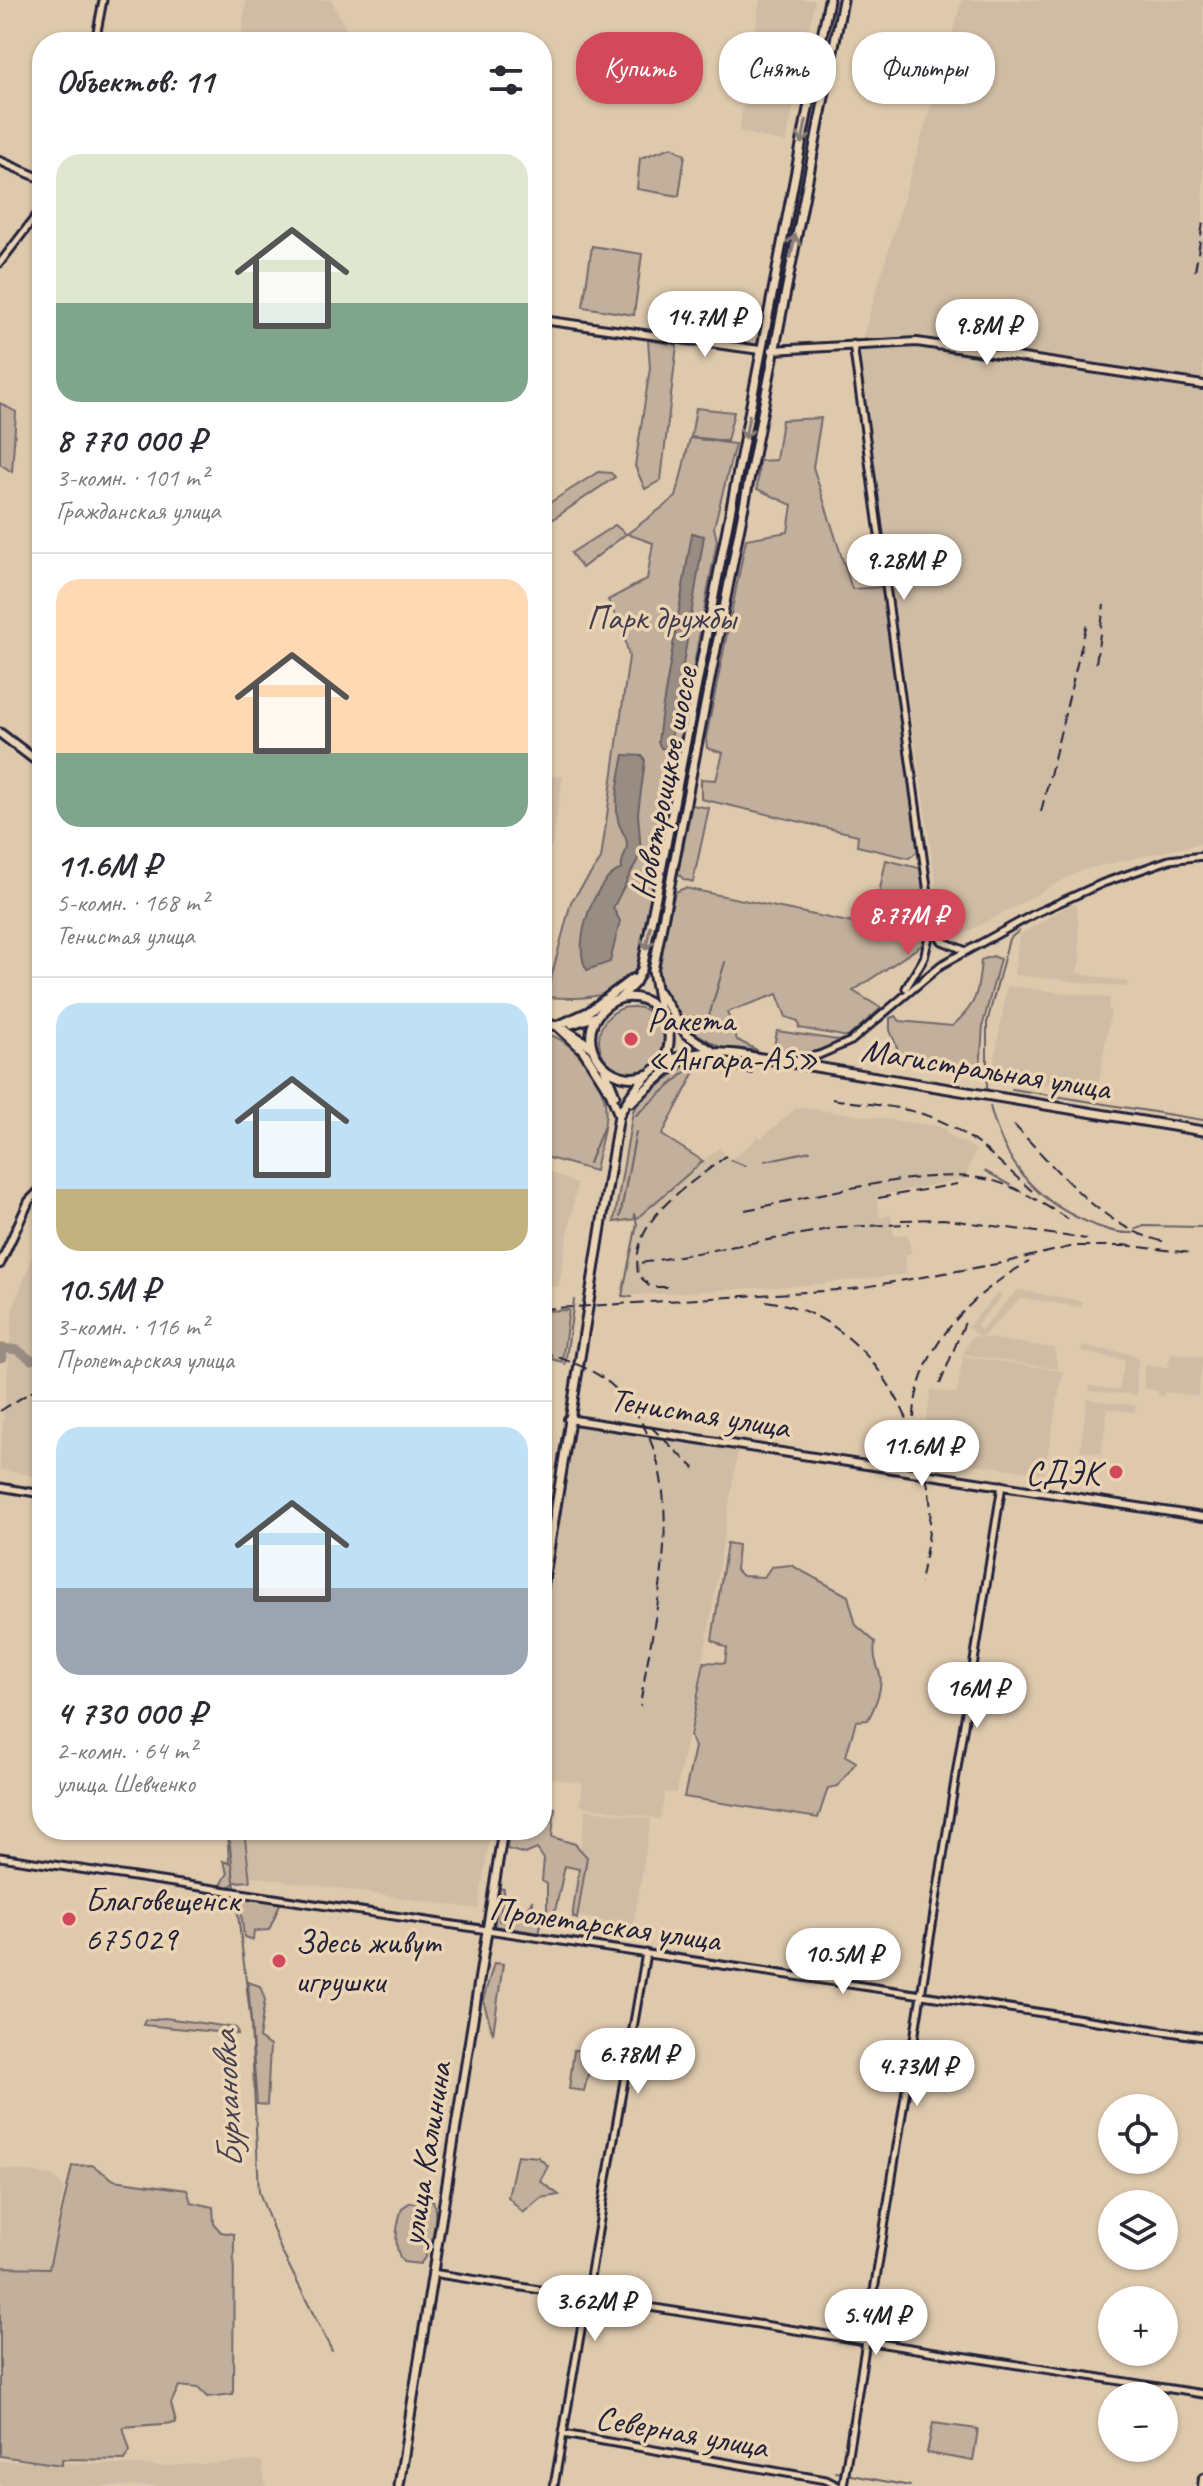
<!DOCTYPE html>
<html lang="ru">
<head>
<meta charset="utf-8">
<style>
  :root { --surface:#fff; --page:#f2f2f3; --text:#2b2b33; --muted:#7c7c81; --line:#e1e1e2; --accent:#d1495b }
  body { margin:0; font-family:Caveat,sans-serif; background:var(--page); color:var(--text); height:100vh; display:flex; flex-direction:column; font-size:30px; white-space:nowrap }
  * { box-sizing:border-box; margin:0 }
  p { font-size:26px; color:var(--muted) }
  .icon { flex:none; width:44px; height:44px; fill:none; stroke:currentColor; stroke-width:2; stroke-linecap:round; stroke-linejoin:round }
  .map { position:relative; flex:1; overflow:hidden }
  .sheet { position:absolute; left:32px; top:32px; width:520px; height:1808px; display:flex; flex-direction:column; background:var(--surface); border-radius:32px; box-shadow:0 2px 6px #0004 }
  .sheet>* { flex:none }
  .banner { position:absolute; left:576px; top:32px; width:506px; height:72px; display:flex; gap:16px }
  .controls { position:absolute; left:1098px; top:2094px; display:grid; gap:16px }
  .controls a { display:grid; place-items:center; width:80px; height:80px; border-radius:50%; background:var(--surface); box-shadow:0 2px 6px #0004; font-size:40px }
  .price { position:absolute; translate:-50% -68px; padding:0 18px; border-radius:28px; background:#fff; color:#222; font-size:26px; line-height:52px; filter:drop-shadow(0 2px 4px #0008) }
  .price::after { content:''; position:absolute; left:50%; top:48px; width:24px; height:18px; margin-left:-12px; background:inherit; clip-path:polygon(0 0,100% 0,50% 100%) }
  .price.on { background:var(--accent); color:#fff }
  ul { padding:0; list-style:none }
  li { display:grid; align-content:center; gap:16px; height:424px; padding:0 24px }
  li+li { border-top:2px solid var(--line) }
  li span { display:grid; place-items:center; height:248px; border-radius:24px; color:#555 }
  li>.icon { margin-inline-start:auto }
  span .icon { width:144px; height:144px; fill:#fffc; stroke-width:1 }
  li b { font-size:34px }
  h2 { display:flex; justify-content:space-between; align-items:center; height:96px; padding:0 24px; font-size:34px }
  .chip { padding:0 28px; border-radius:32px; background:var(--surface); box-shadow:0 2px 6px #0004; font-size:28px; line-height:72px }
  .chip.on { background:var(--accent); color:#fff }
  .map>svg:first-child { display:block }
  .built { fill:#cfbca4 }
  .green { fill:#c2b09c; stroke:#72696c; stroke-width:2 }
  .water { fill:#998c83; stroke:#696266; stroke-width:2 }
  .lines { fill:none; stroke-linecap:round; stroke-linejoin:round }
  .stream { stroke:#696266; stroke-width:2 }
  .river { stroke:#998c83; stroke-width:9 }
  .tertiary-casing { stroke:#22223b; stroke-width:11 }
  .secondary-casing { stroke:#22223b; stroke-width:12 }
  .primary-casing { stroke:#22223b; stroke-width:13 }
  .tertiary { stroke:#ead4b4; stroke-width:5 }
  .secondary { stroke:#ead4b4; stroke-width:6 }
  .primary { stroke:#ead4b4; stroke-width:7 }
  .rail { stroke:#22223b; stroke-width:2; stroke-dasharray:12 6; stroke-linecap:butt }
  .oneway { stroke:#867b78 }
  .poi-dot { fill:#d1495b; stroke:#ead4b4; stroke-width:3 }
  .labels { text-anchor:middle; stroke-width:7; stroke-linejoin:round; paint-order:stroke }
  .park-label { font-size:34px; fill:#423e4e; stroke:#ead4b4 }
  .street-label { font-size:34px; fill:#22223b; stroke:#ead4b4 }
  .poi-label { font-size:34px; fill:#22223b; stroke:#ead4b4; text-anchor:start }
  .water-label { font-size:36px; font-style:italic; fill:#464251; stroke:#ead4b4 }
</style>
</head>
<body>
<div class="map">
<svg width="1203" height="2486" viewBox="0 0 1203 2486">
  <rect width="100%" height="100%" fill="#dec9ad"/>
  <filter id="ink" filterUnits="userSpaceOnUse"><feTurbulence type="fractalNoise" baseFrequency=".0125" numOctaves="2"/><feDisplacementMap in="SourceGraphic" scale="16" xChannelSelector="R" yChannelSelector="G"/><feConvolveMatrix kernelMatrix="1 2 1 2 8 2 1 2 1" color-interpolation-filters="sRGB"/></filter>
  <g filter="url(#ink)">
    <!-- built -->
    <path class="built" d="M246,0H331L353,42H256L241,37Z
      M760,0H815L786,143L739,131Z
      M962,0H1203V843L1082,870L945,944L857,357Z
      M542,774L563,777L552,845L542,853Z
      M1071,904L1077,905L1080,961L1076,973L1128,982L1126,987L1014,975L1019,935Z
      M1007,986L1110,998L1108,1008L1111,1009L1097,1093L992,1075Z
      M798,1107L936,1126L947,1129L946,1134L976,1149L965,1179L876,1196L880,1217L891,1215L894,1236L908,1234L911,1253L905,1255L907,1274L807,1285L622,1296L636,1219L719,1148L730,1160L755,1140L756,1135L761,1138Z
      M542,1168L577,1184L559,1286L542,1288Z
      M42,1231V1478L0,1469V1458L13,1308Z
      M1017,1290L1082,1301V1307L1021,1298L982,1337L1054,1348L1058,1369L963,1354L972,1336L980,1337L967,1327L998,1293L1002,1296L976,1326L981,1330Z
      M1082,1346L1131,1354L1138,1360L1136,1395L1089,1391L1090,1386L1119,1390L1125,1360L1081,1352Z
      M1172,1353L1203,1357L1198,1396L1165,1392L1164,1396L1158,1395V1391L1143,1388L1145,1365L1167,1368Z
      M963,1356L1063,1371L1044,1474L947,1460L948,1453L922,1449L931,1390L957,1394Z
      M1087,1399L1136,1406L1135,1412L1108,1409L1101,1454L1080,1450Z
      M578,1422L737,1446L738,1450L708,1634L676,1793L665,1792L660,1819L580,1805L583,1783L542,1777V1613L572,1425Z
      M586,1809L651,1819L633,1927L571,1915Z
      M237,1830H491L478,1909L245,1875Z
      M0,2168L51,2175L64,2186L49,2269L0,2267Z
      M0,2461L163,2466L261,2461L266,2486H0Z"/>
    <!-- green -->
    <path class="green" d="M672,147L685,155L679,196L637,189L640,158Z
      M592,246L642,254L634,315L583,307Z
      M648,340L677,345L661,480L645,489L635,466L650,368Z
      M0,403L16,412L12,472L0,464Z
      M696,408L734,412L727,441L691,437Z
      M821,418L813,467L852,589L882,587L921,849L909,858L857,846L858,835L701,799V779L716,780L723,753L707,748L706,738L746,539L788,532L792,505L757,489L759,461L776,460L782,420Z
      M690,438L735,444L714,527L717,541L638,965C620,1000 580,1000 546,997L571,902L601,859L629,657L624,634L608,600L647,579L653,543L627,534L676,497Z
      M598,472L611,473L615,477L543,526V507Z
      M615,525L626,534L582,568L571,553Z
      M692,805L709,808L693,882L683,879L678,873Z
      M886,860L923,869L928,941L853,991L881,1008L848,1037L799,1028L798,1021L786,1017L777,994L727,1012L737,1040L757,1050L722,1048L683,1026L660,989L657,970L675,892L685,888L872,927Z
      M993,956L1000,959L983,1024L980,1073L900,1055L890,1030V1018L896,1016L900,1021L952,1026C978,1004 978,992 981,960Z
      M599 1040a33 33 0 1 1 66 0a33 33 0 1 1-66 0Z
      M777,1031L837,1040L838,1043L817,1054L773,1052Z
      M542,1033C570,1037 596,1071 604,1097C610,1118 598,1150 595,1171L542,1156Z
      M687,1064H699L662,1135L703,1161L636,1219L614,1222L633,1111L642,1099Z
      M569,1310L562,1362L542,1356V1311Z
      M727,1543L738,1545L736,1570L742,1576L764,1577L771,1567L791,1565L848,1596L856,1625L875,1642C873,1656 876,1662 880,1675C883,1688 874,1709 868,1720L856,1721L846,1756L856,1762L838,1786L828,1788L818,1818L684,1797L695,1747L690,1736L704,1662L725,1663L727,1648L712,1640Z
      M551,1806L555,1808L552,1837L575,1844L587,1857L577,1919L573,1917V1912L579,1869L565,1866L554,1916L547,1918V1884L542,1881L544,1859L537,1849L525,1854L507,1849L509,1830H515V1835L529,1838L532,1830H542V1818L549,1815Z
      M227,1830H244L250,1881L236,1882L227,1888L221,1885L228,1873L223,1861L229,1863Z
      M500,1888L504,1889L499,1921L512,1923L517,1912L524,1911L532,1901L536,1914L542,1915L539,1936L494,1929Z
      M239,1896L264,1898L280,1904L269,1930L254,1931L253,1940L244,1937Z
      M494,1963L503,1964L493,2034L483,2000Z
      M248,1982L260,1986L265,2000L259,2038L270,2046L267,2105L257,2104Z
      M165,2018L236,2028L238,2034L143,2025L145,2020Z
      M574,2050L594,2051L584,2091L569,2089Z
      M517,2155L538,2157L548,2166L540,2181L559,2195L541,2198L523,2213L508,2197Z
      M92,2165L114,2180L187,2190L191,2202L213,2207L214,2224L221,2232L234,2234L233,2394L207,2397L198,2388L179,2386L171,2403L176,2423L123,2427L130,2451L125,2460L62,2459V2465L0,2456V2267L49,2268L72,2166Z
      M419,2198L433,2200C439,2217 432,2251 420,2264L403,2262C392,2248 397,2224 402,2208L411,2202L415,2204Z
      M933,2423L978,2429L973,2461L927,2453Z"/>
    <!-- water -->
    <path class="water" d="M692,533L704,536L670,745L668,749L661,748L658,742L661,717Z
      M624,755L643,756L645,761L638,813L641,853L613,908L620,921L610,962L587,970C571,946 594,877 622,869C620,859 627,854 627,844C627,835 619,829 618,820C614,800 620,774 624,755Z"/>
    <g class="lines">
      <!-- stream -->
      <path class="stream" d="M706,1026L725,962
        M696,1063L752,1074
        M987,1088V1023L1009,939L1019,931
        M1012,1089L1203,1120
        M990,1106C1004,1162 1034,1199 1085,1221C1100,1228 1117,1234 1133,1233
        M636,1115L689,1069
        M730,1160L746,1166
        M765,1161L810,1151
        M589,1163L604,1126
        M985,1171L1010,1185
        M620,1217L636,1132
        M1136,1229L1144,1226L1203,1227
        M632,1297L622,1296L637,1224L634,1214
        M565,1365L574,1300
        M228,1830L251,2023L259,2192L281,2250L332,2351
        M836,2472L910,2486"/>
      <!-- river -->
      <path class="river" d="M0,1358L3,1357L2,1348L18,1350L31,1360L42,1357"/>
      <!-- tertiary casing -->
      <g class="tertiary-casing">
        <path id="tertiary" d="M95,42L103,0
          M0,263L42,208
          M853,344L932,923L942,941L966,951
          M906,988L924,958L932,924
          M790,1061L819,1055L851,1041L941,965L1036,913L1103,883L1169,860L1203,856
          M0,1487L42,1494
          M0,1857L1203,2037
          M432,2273L1203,2394
          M563,2434L826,2480L838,2486
          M554,2486L646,1953
          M843,2486L1002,1485"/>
      </g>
      <!-- secondary casing -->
      <g class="secondary-casing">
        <path id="secondary" d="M0,161L42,179
          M542,320L760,350
          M772,350L917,342L1203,385
          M0,1264L29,1201L42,1188
          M568,1419L1203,1517
          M1202,2486L1203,2478"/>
      </g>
      <!-- primary casing -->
      <g class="primary-casing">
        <path id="primary" d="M0,733L42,765
          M659,992L686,1034L712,1051
          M619,999L635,983L642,969L829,0
          M660,1010L653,971L843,0
          M542,1024L560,1026
          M572,1024L597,1016
          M557,1026L583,1050L610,1092L619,1115
          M557,1026L588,1012L632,979
          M566,1030L592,1047
          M605,1070L615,1095
          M649,1074C609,1091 571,1042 602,1010C636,975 687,1018 663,1061
          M631,1102L677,1062L699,1056
          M542,1594L619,1115C647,1062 678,1047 737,1054L1203,1131
          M399,2486L503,1830"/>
      </g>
      <!-- tertiary -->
      <use href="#tertiary" class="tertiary"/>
      <!-- secondary -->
      <use href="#secondary" class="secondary"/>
      <!-- primary -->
      <use href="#primary" class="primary"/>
      <!-- rail -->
      <path class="rail" d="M1195,271L1203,223
        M1096,663L1104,605
        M1041,812L1087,623
        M832,1099C861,1104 892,1105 919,1113C964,1125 998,1161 1032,1191
        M1014,1125C1058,1170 1102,1229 1166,1242
        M878,1198L957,1184
        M745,1210C810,1198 928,1165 990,1180C1020,1187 1047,1207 1073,1222
        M901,1220L943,1219L1087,1239
        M1122,1245L1192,1253
        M641,1263L840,1227L910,1224
        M667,1287H650L638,1274C630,1217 688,1187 726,1156
        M766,1301C860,1313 914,1405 929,1492C934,1521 925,1554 920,1583
        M542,1309L853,1289L997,1264L1074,1246H1132
        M542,1351C564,1360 590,1367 608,1382C701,1461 655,1603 640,1706
        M940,1384L965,1322
        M0,1411L42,1385
        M650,1426L695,1469
        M915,1436C905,1361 968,1294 1029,1262"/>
    </g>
    <!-- one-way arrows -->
    <defs><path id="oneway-shaft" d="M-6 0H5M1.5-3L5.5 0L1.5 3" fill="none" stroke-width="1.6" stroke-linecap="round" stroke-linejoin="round" transform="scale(2)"/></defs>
    <g class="oneway">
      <use href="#oneway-shaft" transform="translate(804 132) rotate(101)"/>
      <use href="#oneway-shaft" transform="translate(793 246) rotate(-78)"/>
      <use href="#oneway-shaft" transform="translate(747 427) rotate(100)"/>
      <use href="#oneway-shaft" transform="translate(648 938) rotate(101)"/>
    </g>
  </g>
  <!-- markers -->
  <g class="poi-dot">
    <circle cx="631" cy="1039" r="8"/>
    <circle cx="1116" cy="1472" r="8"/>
    <circle cx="69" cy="1919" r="8"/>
    <circle cx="279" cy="1961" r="8"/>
  </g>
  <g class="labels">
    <!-- park labels -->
    <g class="park-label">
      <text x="661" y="629">Парк дружбы</text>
    </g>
    <!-- street labels -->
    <g class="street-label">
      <text transform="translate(663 783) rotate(-79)" y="12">Новотроицкое шоссе</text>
      <text transform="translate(986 1068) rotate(9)" y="12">Магистральная улица</text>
      <text transform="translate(700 1412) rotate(9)" y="12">Тенистая улица</text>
      <text transform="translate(605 1923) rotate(8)" y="12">Пролетарская улица</text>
      <text transform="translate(425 2154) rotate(-81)" y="12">улица Калинина</text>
      <text transform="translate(682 2431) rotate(10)" y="12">Северная улица</text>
    </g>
    <!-- poi labels -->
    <g class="poi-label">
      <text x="647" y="1031">Ракета<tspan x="647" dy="39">«Ангара-А5»</tspan></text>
      <text x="1100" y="1484" text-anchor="end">СДЭК</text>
      <text x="85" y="1911">Благовещенск<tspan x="85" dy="39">675029</tspan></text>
      <text x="295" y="1953">Здесь живут<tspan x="295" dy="39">игрушки</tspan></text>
    </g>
    <!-- water labels -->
    <g class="water-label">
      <text transform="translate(226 2100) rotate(-93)" y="13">Бурхановка</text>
    </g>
  </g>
</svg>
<div class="controls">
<a><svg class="icon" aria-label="locate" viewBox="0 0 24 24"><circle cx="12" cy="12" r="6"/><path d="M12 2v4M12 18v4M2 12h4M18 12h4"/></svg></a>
<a><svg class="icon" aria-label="layers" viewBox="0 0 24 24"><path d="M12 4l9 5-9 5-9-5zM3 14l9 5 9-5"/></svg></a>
<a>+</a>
<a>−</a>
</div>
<b class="price" style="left:705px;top:359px">14.7M ₽</b>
<b class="price" style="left:987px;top:367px">9.8M ₽</b>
<b class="price" style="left:904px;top:602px">9.28M ₽</b>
<b class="price on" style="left:908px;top:957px">8.77M ₽</b>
<b class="price" style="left:922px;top:1488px">11.6M ₽</b>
<b class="price" style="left:977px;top:1730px">16M ₽</b>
<b class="price" style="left:843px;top:1996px">10.5M ₽</b>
<b class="price" style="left:638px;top:2096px">6.78M ₽</b>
<b class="price" style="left:917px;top:2108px">4.73M ₽</b>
<b class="price" style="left:595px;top:2343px">3.62M ₽</b>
<b class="price" style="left:876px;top:2357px">5.4M ₽</b>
<div class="banner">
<a class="chip on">Купить</a>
<a class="chip">Снять</a>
<a class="chip">Фильтры</a>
</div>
<section class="sheet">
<h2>Объектов: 11<svg class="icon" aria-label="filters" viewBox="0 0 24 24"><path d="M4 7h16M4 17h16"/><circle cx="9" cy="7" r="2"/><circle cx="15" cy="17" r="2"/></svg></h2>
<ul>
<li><span style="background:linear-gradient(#dfe7d0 60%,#7fa58c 0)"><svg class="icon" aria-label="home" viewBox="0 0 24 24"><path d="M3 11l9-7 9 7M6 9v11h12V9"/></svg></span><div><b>8 770 000 ₽</b><p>3-комн. · 101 m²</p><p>Гражданская улица</p></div></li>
<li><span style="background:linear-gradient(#ffd9b3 70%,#7fa58c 0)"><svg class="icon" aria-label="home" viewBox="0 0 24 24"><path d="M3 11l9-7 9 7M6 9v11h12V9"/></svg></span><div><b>11.6M ₽</b><p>5-комн. · 168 m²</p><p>Тенистая улица</p></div></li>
<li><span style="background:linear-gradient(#bfe0f5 75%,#c2b280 0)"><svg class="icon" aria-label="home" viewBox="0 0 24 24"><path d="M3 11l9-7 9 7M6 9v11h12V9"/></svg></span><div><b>10.5M ₽</b><p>3-комн. · 116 m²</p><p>Пролетарская улица</p></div></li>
<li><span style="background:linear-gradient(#bfe0f5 65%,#9aa5b1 0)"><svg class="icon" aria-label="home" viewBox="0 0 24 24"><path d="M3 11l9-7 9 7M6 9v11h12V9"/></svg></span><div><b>4 730 000 ₽</b><p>2-комн. · 64 m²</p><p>улица Шевченко</p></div></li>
</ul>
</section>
</div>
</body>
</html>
